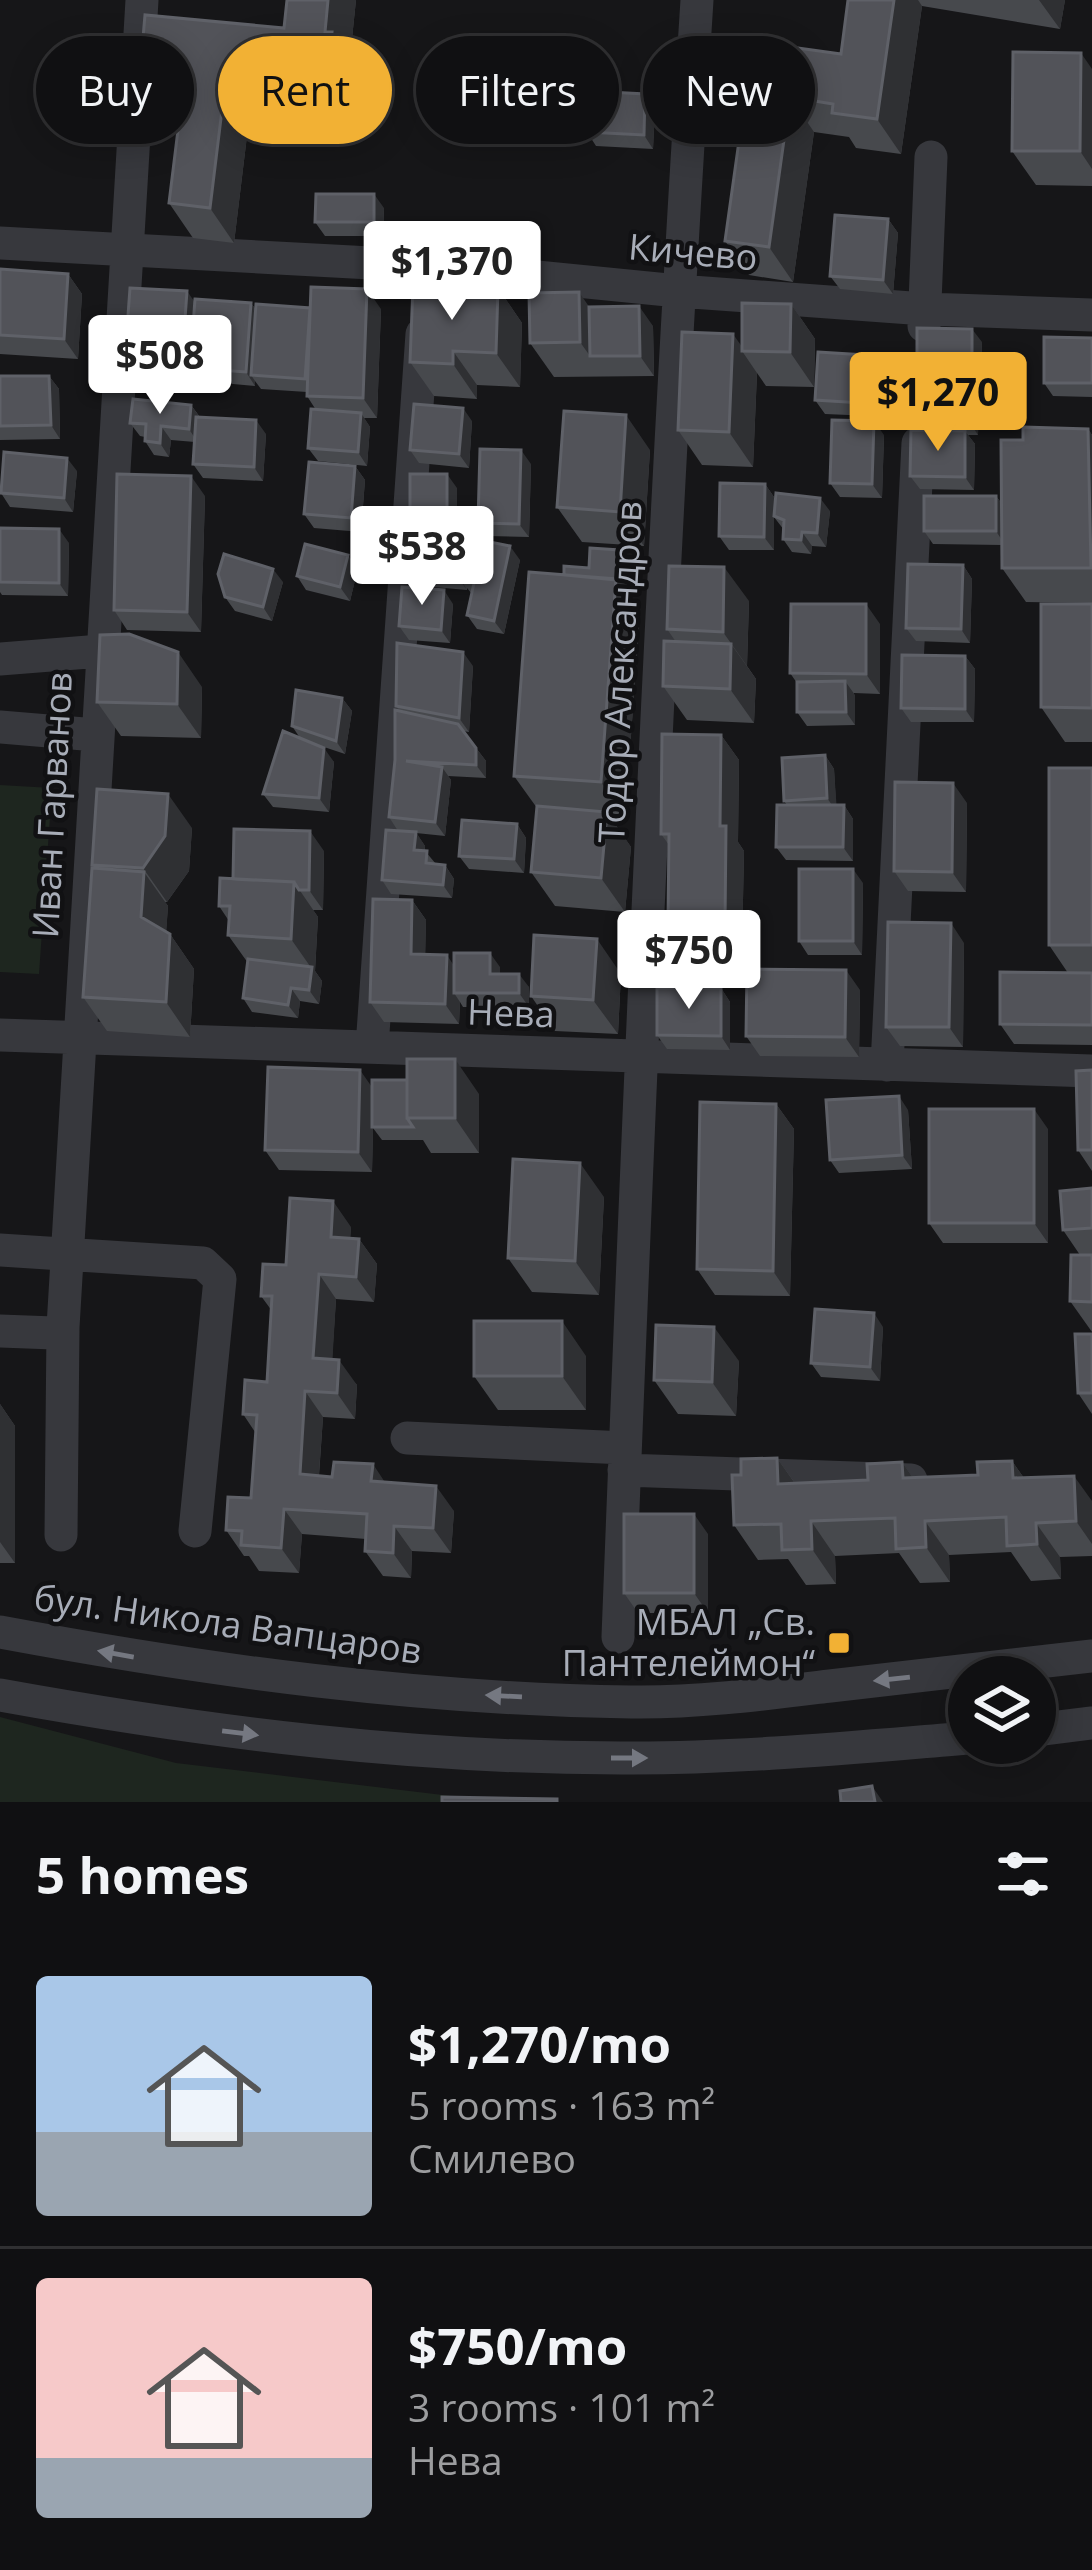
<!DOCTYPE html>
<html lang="en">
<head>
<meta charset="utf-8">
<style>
  :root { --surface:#101012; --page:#19191b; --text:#f1f3f6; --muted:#9c9d9f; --line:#303032; --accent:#f2b134 }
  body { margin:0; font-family:"Open Sans",sans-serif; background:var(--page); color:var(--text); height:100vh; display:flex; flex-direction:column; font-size:45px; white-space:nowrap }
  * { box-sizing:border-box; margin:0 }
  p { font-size:39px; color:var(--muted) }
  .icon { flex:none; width:66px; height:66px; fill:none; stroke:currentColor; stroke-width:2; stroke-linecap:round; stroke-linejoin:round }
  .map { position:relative; height:1802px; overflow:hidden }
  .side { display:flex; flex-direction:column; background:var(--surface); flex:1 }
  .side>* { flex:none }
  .banner { position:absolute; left:36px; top:36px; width:1020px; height:108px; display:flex; gap:24px }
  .fabs { position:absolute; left:948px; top:1656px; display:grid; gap:24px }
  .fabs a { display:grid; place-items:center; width:108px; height:108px; border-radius:50%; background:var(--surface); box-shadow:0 6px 30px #0003,0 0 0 3px var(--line); font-size:60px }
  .price { position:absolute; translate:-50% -102px; padding:0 27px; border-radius:12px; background:#fff; color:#222; font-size:39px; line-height:78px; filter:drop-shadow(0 3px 6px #0008) }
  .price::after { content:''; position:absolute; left:50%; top:72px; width:36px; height:27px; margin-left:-18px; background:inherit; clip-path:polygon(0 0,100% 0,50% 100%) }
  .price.selected { background:var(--accent); color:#111 }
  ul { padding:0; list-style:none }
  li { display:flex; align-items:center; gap:36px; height:300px; padding:0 36px }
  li+li { border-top:3px solid var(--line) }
  li span { display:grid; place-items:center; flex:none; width:336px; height:240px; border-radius:12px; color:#555 }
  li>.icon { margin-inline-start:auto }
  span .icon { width:144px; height:144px; fill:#fffc; stroke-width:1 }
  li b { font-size:51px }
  h2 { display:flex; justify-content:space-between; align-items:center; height:144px; padding:0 36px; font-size:51px }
  .chip { padding:0 42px; border-radius:54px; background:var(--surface); box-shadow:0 6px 30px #0003,0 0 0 3px var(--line); font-size:42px; line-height:108px }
  .chip.selected { background:var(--accent); color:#111 }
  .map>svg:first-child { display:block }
  .green { fill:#1e261f }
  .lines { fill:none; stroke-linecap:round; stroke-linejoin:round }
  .minor { stroke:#37383d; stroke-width:33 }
  .wall { fill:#47494d }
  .shaded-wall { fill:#2f3033 }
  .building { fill:#525359; stroke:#5f6168; stroke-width:3 }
  .oneway { fill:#757881 }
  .poi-dot { fill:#f2b134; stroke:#111113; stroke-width:4.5 }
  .labels { text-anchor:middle; stroke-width:9; stroke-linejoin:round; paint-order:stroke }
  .street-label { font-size:36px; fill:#a8adb8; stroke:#111113 }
  .poi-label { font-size:36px; fill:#a8adb8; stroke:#111113; text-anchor:end }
</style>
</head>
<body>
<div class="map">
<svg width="1092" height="1802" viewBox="0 0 1092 1802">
  <rect width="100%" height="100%" fill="#161618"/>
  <!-- green -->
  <path class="green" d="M0,785L52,788L39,974L0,972Z
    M0,1717L176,1763L451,1796V1802H0Z"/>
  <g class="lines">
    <!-- minor -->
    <path class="minor" d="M0,243L427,266L678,291L925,309L1092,315
      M924,326L931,157
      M0,659L101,651
      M0,727L96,735
      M0,1035L1092,1071
      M372,1047L422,334
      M887,1065L918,443
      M0,1250L203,1263L220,1279L195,1531
      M0,1331L54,1333L63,1327L142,0
      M407,1438L625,1448
      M624,1470L911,1480
      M61,1535L63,1327
      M0,1632C209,1671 418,1699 631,1702C697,1703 765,1694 830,1686C918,1676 1005,1666 1092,1656
      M618,1637C639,1091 662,545 697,0
      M0,1695C210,1733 420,1759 633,1758C745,1758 857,1747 969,1738
      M1035,1730L1092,1723"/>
  </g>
  <!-- wall -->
  <path class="wall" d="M287,0H356L350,58L356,67L351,113L344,112V120L303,116L297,108L251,103L234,243L193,238L169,203L182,97L165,96L141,61L284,28Z
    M848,0H1065L1060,29L922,6L901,154L856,148L849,137L814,132L793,282L749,275L725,241L742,122L728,120L704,85L841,54Z
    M1092,69V186L1036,185L1012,151Z
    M655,108L653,149L596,146L587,132Z
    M384,208L383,236H325L315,222Z
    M888,219L898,233L893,294L840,289L830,276Z
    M0,269L68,274L82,294L78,359L0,354Z
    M498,288L522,323L520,387L477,385V399L434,396L410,362Z
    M195,303H251L256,310L310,308L381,309L377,418H364L370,427L367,466L318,461L308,448L316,410L307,396V392L261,389L255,381V386L200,381L196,376V381L172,379L171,393L138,391L124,371Z
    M791,304L815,339L814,387L766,386L757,373L753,467L702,465L678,430L742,346Z
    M589,307L653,326L654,376L554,377L530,343Z
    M1092,338V397L1053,396L1044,383Z
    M982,342L981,385H972L979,394L978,435H968L975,444L974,490L920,489L910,476L918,430L911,421L923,380L917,371Z
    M874,368L872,416L825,414L815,400Z
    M0,376H49L59,389L60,439L0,440Z
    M191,405L200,417L266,434L263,481L203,478L193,464L195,442L171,440L169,457L154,455L145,441V437L140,436L130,423Z
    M472,421L469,468L419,463L410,450Z
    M1088,429L1092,435V603L1026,602L1002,568V545L933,544L924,531L996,496L1002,504L1023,440Z
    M884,435L882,498L840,497L830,483Z
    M650,450L644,546L582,542L557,507Z
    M531,464L529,537L487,536L478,523Z
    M355,466L365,480L361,532L314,528L304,514Z
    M77,471L73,512L10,507L1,493Z
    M765,484L774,497V515L830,511L826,547L812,546L811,554L792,552L783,539L784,530L774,517V550H729L719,536Z
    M457,488V536H440L461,538L468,548L520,560L504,634L477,629L467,615L472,594L467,588V590L411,585L401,571L418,534L410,523Z
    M205,496L201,632L127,630L114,610Z
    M0,528L69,543L68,596L2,595L0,592Z
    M628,563L626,594L640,613L625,817L609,816L631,847L625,912L555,906L531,872L537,808L514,776L564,575L589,568Z
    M963,565L972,579L970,643L916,641L906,628Z
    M358,568L350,601L306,590L297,576Z
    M283,582L272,621L235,611L225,597Z
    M749,601L747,666L756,679L754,723L687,720L663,686L676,642L667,629Z
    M453,604L450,643L409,640L399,626Z
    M1092,604V742H1065L1041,707Z
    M880,624V694L854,693L855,725L807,726L797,712V683L790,673Z
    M965,656L975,669L974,722H911L901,708Z
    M473,666L469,732L463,731L486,761V778L448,776L451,780L445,836L416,833L425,846V851L436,864L445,865L454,879L452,898L391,894L382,880L398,831L389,817L399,711L396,706Z
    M202,687L201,738L121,736L97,702Z
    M342,698L352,711L345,754L312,743L334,762L329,812L273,807L263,794L300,738L292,726Z
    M721,735L739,760L738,842L744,851L742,949L686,948L668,923L669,845L661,834Z
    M825,755L834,769L836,805H844L853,819V861L786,860L776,847L787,805L784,801Z
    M1092,768V1045L1014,1044L1000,1024L1068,973L1049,945Z
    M967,803L966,892L908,891L894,871Z
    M517,824L526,838L524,873L469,869L459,856Z
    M192,828L189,871L167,902H165L168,906L166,932L170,934L194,969L190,1037L107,1031L83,997L94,869L92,865Z
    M324,851L323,910H313L318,917L315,971L322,981L319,1004L300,1001L298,1018L252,1012L243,998L248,963L228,935L229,921L219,906L233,879Z
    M863,883L862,955H808L799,941Z
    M412,900L426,920L425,954L454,965L500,967V974L529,987V1007H463L460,1002L459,1024L384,1022L370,1002Z
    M964,943L963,1047L900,1046L886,1027Z
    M621,974L618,1034L555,1031L531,996Z
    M721,988L730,1002V1050L667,1049L657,1035Z
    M860,990L859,1057L760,1056L746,1036Z
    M1092,1070V1171L1078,1150Z
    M372,1087L479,1094V1153H431L423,1140H382L373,1128L372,1172L279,1170L265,1150Z
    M776,1104L794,1129L790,1296L715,1295L697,1269Z
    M908,1110L912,1169L839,1173L830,1160Z
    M1048,1129V1243H943L929,1223Z
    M1092,1188V1332L1070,1301L1080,1255L1063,1230Z
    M604,1197L599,1295L532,1292L508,1258Z
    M351,1227L350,1238L359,1239L377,1264L374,1302L336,1299L332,1359L357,1385L355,1419L323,1417L319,1476L385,1482L454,1511L451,1553L412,1551L411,1578L383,1576L365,1551L366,1539L302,1534L299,1573L259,1571L249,1556H244L226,1530L251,1498L255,1432L243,1414L267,1382L272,1311L261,1296L286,1265Z
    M883,1327L880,1381L821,1377L811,1363Z
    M1092,1334V1414L1078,1393Z
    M586,1356V1410H498L474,1376Z
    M739,1361L736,1416L678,1414L654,1380Z
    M0,1404L15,1426V1563H0Z
    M777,1458L795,1483L868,1480L902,1462L913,1478L978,1475L1012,1461L1024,1478L1092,1501V1556L1060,1557L1061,1579L1031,1581L1011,1552L949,1555L950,1582L920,1583L899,1553L835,1556L836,1584L806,1585L788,1559L758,1560L734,1525L741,1475Z
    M708,1534V1613H638L624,1593Z"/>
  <!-- shaded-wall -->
  <path class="shaded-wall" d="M328,0H356L350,58L356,67L351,113L327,78L325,32Z
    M894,0H918L922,6L901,154L877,119Z
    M1039,0H1065L1060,29Z
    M1081,53L1092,69V169L1080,151Z
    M227,69L251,103L234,243L210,208Z
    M320,78L344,112V120L320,86Z
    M645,94L655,108L653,149L644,135Z
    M790,97L814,132L793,282L769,247Z
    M374,194L384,208L383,236L374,222Z
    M888,219L898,233L893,294L883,280Z
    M68,274L82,294L78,359L64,339Z
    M498,288L522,323L520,387L496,353Z
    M367,289L381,309L377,418L363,398Z
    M187,291L201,311L190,368L196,376V381L182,361Z
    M579,292L603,327L590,356L580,342Z
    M251,303L261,317L251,375L255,381V386L246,372Z
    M791,304L815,339L814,387L790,352Z
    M639,306L653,326L654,376L640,356Z
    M972,329L982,342L981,385L972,371Z
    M733,334L745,351H742L757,373L753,467L729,432Z
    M453,351L477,385V399L453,364Z
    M865,355L874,368L872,416L862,403Z
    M158,359L172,379L171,393L157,373Z
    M49,376L59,389L60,439L51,425Z
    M969,381L979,394L978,435L969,421Z
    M191,405L201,419L198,443L189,429Z
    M463,408L472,421L469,468L459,454Z
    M361,413L370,427L367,466L358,452Z
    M626,415L650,450L644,546L620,512Z
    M256,420L266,434L263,481L254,467Z
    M874,421L884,435L882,498L872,484Z
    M161,426L171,440L169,457L160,443Z
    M1088,429L1092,435V569L1091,568Z
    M965,431L975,444L974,490L965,477Z
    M521,450L531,464L529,537L519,524Z
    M67,458L77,471L73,512L64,498Z
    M355,466L365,480L361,532L351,518Z
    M447,474L457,488V536L447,523Z
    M191,476L205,496L201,632L187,612Z
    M765,484L774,497V550L764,537Z
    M996,496L1006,510L1005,545L996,531Z
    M820,498L830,511L826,547L817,533Z
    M59,529L69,543L68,596L59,583Z
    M802,532L812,546L811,554L801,540Z
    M461,538L471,552L461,580L467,590L457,576Z
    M510,546L520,560L504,634L494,621Z
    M619,550L628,563L626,594L640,613L625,817L601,782Z
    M348,555L358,568L350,601L340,587Z
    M963,565L972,579L970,643L961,629Z
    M724,567L749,601L747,666L723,632Z
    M273,569L283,582L272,621L263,607Z
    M444,590L453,604L450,643L441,630Z
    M866,604L880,624V694L866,674Z
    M731,644L756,679L754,723L730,689Z
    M178,652L202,687L201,738L177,704Z
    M463,652L473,666L469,732L459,718Z
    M965,656L975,669L974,722L965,709Z
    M845,681L855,695V725L846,712Z
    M342,698L352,711L345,754L336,741Z
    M721,735L739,760L738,842L744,851L742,949L725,923L720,826Z
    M324,748L334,762L329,812L319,798Z
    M476,748L486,761V778L476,765Z
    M825,755L834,769L837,812L827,798Z
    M442,767L451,780L445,836L435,822Z
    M953,783L967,803L966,892L952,872Z
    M168,794L192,828L189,871L167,902L143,868Z
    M844,805L853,819V861L843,847Z
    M607,812L631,847L625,912L601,878Z
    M517,824L526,838L524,873L514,859Z
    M310,831L324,851L323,910L309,890Z
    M416,832L425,846L424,864L414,850Z
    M445,865L454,879L452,898L443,885Z
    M853,869L863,883L862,955L853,941Z
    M144,872L168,906L165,951L141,917Z
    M294,882L318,917L315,971L322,981L319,1004L309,990L312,969L291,939Z
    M412,900L426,920L425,974L411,954Z
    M951,923L964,943L963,1047L949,1027Z
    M170,934L194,969L190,1037L166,1002Z
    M597,939L621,974L618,1034L593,1000Z
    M490,953L500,967V987L490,974Z
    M447,955L460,975L454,993L460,1002L459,1024L445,1004Z
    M846,970L860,990L859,1057L845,1037Z
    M519,974L529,987V1007L519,993Z
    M291,988L300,1001L298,1018L288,1005Z
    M721,988L730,1002V1050L721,1036Z
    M455,1059L479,1094V1153L455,1118Z
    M360,1070L374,1090L372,1172L358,1152Z
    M899,1096L908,1110L912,1169L902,1155Z
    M776,1104L794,1129L790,1296L773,1271Z
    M1034,1109L1048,1129V1243L1034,1223Z
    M580,1163L604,1197L599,1295L575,1261Z
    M333,1201L351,1227L349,1263L331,1237Z
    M359,1239L377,1264L374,1302L356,1277Z
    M319,1274L336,1299L331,1384L313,1358Z
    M874,1313L883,1327L880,1381L870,1367Z
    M562,1321L586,1356V1410L562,1376Z
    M714,1327L739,1361L736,1416L712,1382Z
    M339,1360L357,1385L355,1419L337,1393Z
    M305,1391L323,1417L317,1500L300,1474Z
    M0,1404L15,1426V1563L0,1542Z
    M777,1458L801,1492L778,1484Z
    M1012,1461L1036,1495L1013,1478Z
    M902,1462L926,1497L903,1478Z
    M373,1464L390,1490L371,1481Z
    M1074,1476L1092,1501V1544L1076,1521Z
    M436,1486L454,1511L451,1553L433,1528Z
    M284,1509L302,1534L299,1573L281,1548Z
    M694,1514L708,1534V1613L694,1593Z
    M811,1521L835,1556L836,1584L812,1549Z
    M925,1521L949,1555L950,1582L926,1547Z
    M1036,1523L1060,1557L1061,1579L1037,1544Z
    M394,1526L412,1551L411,1578L393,1553Z
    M872,1786L883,1802H875Z"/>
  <!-- building -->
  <path class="building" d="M287,0H328L325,32H332L327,78H320V86L279,82L280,74L227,69L210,208L169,203L186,65L141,61L145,15L284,28Z
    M848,0H894L877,119L832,113L833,104L790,97L769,247L725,241L746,91L704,85L711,36L841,54Z
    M1013,52L1081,53L1080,151H1012Z
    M589,91L645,94L644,135L587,132Z
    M316,194H374V222H315Z
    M835,215L888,219L883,280L830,276Z
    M0,269L68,274L64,339L0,335Z
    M413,286L498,288L496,353L453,351V364L410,362Z
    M311,287L367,289L363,398L307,396Z
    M130,288L187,291L182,361L158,359L157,373L124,371Z
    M579,292L580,342L530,343L529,293Z
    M195,299L251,303L246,372L190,368Z
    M742,303L791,304L790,352L742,351Z
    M256,304L310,308L305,379L251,375Z
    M639,306L640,356H590L589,307Z
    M917,328L972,329V371H917Z
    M682,332L733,334L729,432L678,430Z
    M1044,337L1092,338V383H1044Z
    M818,352L865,355L862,403L815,400Z
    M0,376H49L51,425L0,426Z
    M912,380L969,381V421H911Z
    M133,399L191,405L189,429L161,426L160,443L145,441L146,424L130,423Z
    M414,404L463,408L459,454L410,450Z
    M311,409L361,413L358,452L308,448Z
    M564,411L626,415L620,512L557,507Z
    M196,417L256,420L254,467L193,464Z
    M832,420L874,421L872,484L830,483Z
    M1023,427L1088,429L1091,568H1002L1001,440H1023Z
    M911,430L965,431V477L910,476Z
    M480,449L521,450L519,524L478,523Z
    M4,452L67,458L64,498L1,493Z
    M309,462L355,466L351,518L304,514Z
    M117,474L191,476L187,612L114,610Z
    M410,474H447V523H410Z
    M720,483L765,484L764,537L719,536Z
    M776,493L820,498L817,533L802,532L801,540L783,539L784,520L774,516Z
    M924,496H996V531H924Z
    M0,528L59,529V583L0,582Z
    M405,533L461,538L457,576L401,571Z
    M470,538L510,546L494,621L467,615L474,583L461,580Z
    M305,544L348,555L340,587L297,576Z
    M590,548L619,550L617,580L564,575V566L589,568Z
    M224,554L273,569L263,607L225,597L218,574Z
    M908,564L963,565L961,629L906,628Z
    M669,566L724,567L723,632L667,629Z
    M529,572L616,579L601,782L514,776Z
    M402,587L444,590L441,630L399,626Z
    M791,604H866V674L790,673Z
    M1041,604H1092V708L1041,707Z
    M129,634L178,652L177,704L97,702L100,635Z
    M664,641L731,644L730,689L663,686Z
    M397,643L463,652L459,718L396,706Z
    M902,655L965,656V709L901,708Z
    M845,681L846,712H797V682Z
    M296,690L342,698L336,741L292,726Z
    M395,710L458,724L476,748V765L406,761L442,767L435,822L389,817L395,760Z
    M283,731L324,748L319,798L263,794Z
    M662,734L721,735L720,826H726L725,923H668L669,834H661Z
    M825,755L827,798L784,801L782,758Z
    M1049,768H1092V945H1049Z
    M895,782L953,783L952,872L894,871Z
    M97,789L168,794L165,836L143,868L92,865Z
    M777,805H844L843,847H776Z
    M537,806L607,812L601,878L531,872Z
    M462,820L517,824L514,859L459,856Z
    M234,829L310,831L309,890H299L294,882L233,879Z
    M386,830L416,832L414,850L427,851L426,863L445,865L443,885L382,880Z
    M92,868L144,872L141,917L170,934L166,1002L83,997Z
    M799,869H853V941H799Z
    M220,878L294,882L291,939L228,935L230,906H219Z
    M373,899L412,900L411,954L447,955L445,1004L370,1002Z
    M888,922L951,923L949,1027H886Z
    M534,935L597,939L593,1000L531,996Z
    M454,953H490V974H519V993H454Z
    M248,959L312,967L309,990L291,988L288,1005L243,998Z
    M747,969L846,970L845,1037L746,1036Z
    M1000,972L1092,973V1025L1000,1024Z
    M657,988H721V1036L657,1035Z
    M407,1059H455V1118H407Z
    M268,1067L360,1070L358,1152L265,1150Z
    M1092,1070V1150H1078L1076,1071Z
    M372,1080H407V1118L413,1127H372Z
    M899,1096L902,1155L830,1160L826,1100Z
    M700,1102L776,1104L773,1271L697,1269Z
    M929,1109H1034V1223H929Z
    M513,1159L580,1163L575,1261L508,1258Z
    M1092,1188V1228L1063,1230L1060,1191Z
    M290,1198L333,1201L331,1237L359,1239L356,1277L319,1274L313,1358L339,1360L337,1393L305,1391L300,1474L332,1477L334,1462L373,1464L371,1481L436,1486L433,1528L394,1526L393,1553L365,1551L367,1514L284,1509L281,1548L241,1545L242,1531L226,1530L228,1497L251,1498L257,1415L243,1414L245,1380L267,1382L272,1296H261L263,1264L286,1265Z
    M1071,1255H1092V1302L1070,1301Z
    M815,1309L874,1313L870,1367L811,1363Z
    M474,1321H562V1376H474Z
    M656,1325L714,1327L712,1382L654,1380Z
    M1075,1334H1092V1393H1078Z
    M777,1458L778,1484L868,1480L867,1464L902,1462L903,1478L978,1475L977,1462L1012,1461L1013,1478L1074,1476L1076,1521L1036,1523L1037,1544L1007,1546L1006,1517L925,1521L926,1547L896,1549L895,1518L811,1521L812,1549L782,1550L781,1524L734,1525L732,1475H741V1459Z
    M624,1514H694V1593H624Z
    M872,1786L875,1802H841L840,1791Z
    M442,1797L557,1799V1802H442Z"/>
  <!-- one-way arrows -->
  <defs><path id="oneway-solid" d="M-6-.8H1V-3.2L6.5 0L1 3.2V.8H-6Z" transform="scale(3)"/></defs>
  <g class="oneway">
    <use href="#oneway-solid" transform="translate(116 1654) rotate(-170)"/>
    <use href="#oneway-solid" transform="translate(892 1679) rotate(174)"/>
    <use href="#oneway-solid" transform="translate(504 1696) rotate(-177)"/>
    <use href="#oneway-solid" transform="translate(240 1733) rotate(7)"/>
    <use href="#oneway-solid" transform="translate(629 1758)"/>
  </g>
  <!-- markers -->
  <rect class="poi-dot" x="827" y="1631" width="24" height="24" rx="6"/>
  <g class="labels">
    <!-- street labels -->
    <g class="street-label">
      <text transform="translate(693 252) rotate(5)" y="13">Кичево</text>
      <text transform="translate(620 672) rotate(-87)" y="13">Тодор Александров</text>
      <text transform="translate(52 805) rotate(-87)" y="13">Иван Гарванов</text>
      <text transform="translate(511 1013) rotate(2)" y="13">Нева</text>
      <text transform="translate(228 1624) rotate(8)" y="13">бул. Никола Вапцаров</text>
    </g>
    <!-- poi labels -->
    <g class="poi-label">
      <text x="815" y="1635">МБАЛ „Св.<tspan x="815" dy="41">Пантелеймон“</tspan></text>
    </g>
  </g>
</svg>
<div class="fabs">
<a><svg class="icon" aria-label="layers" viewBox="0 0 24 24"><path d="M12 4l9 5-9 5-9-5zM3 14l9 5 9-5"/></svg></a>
</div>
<b class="price" style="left:452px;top:323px">$1,370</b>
<b class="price" style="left:160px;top:417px">$508</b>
<b class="price selected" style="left:938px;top:454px">$1,270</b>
<b class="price" style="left:422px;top:608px">$538</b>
<b class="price" style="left:689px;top:1012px">$750</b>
<div class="banner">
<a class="chip">Buy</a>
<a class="chip selected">Rent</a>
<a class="chip">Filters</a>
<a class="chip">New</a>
</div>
</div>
<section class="side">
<h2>5 homes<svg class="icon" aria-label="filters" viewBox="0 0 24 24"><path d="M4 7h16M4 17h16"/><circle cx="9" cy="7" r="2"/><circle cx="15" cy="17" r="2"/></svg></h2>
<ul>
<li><span style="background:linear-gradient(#a9c7e8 65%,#9aa5b1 0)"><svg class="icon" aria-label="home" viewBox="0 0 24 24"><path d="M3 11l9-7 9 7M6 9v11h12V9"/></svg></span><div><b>$1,270/mo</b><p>5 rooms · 163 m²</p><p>Смилево</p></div></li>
<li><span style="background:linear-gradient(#f6c9c9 75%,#9aa5b1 0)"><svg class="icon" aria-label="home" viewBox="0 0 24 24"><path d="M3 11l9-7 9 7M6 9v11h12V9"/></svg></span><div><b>$750/mo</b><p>3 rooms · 101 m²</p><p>Нева</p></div></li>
</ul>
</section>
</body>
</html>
